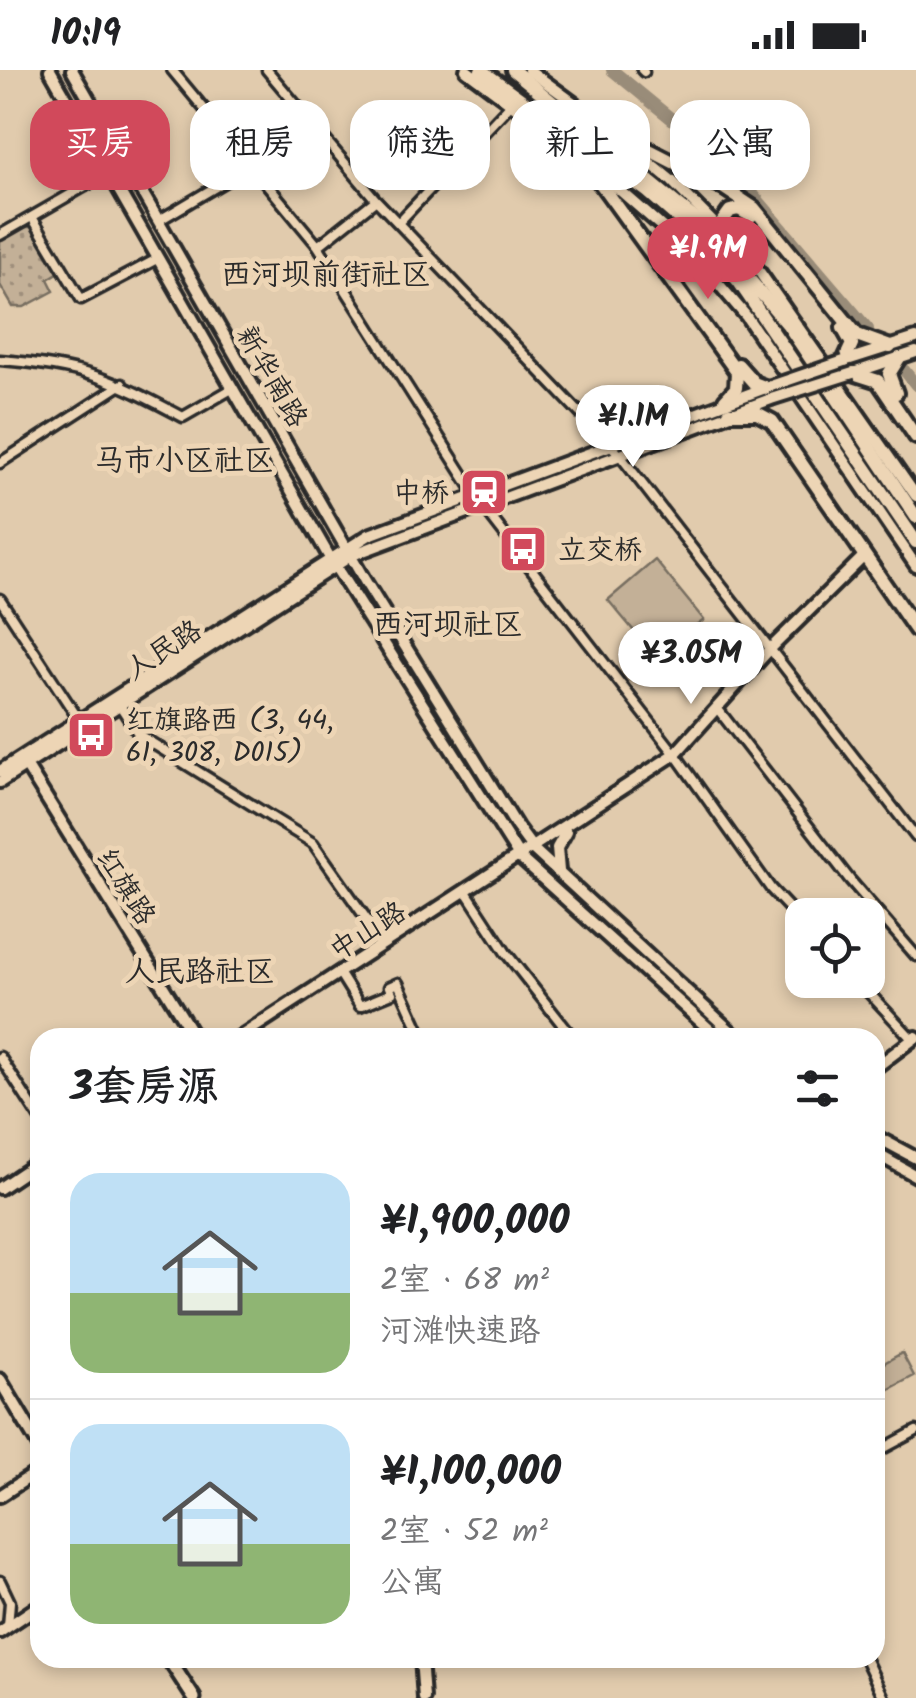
<!DOCTYPE html>
<html lang="zh">
<head>
<meta charset="utf-8">
<style>
  :root { --surface:#fff; --page:#f6f6f6; --text:#202124; --muted:#757577; --line:#e0e0e0; --accent:#d1495b }
  body { margin:0; font-family:Kalam,"LXGW WenKai TC",sans-serif; background:var(--page); color:var(--text); height:100vh; display:flex; flex-direction:column; font-size:38px; white-space:nowrap }
  * { box-sizing:border-box; margin:0 }
  p { font-size:32px; color:var(--muted) }
  .icon { flex:none; width:55px; height:55px; fill:none; stroke:currentColor; stroke-width:2; stroke-linecap:round; stroke-linejoin:round }
  .map { position:relative; flex:1; overflow:hidden }
  .details { position:absolute; left:30px; top:958px; width:855px; height:640px; display:flex; flex-direction:column; background:var(--surface); border-radius:30px; box-shadow:0 5px 15px #0003 }
  .details>* { flex:none }
  .top-card { position:absolute; left:30px; top:30px; width:858px; height:90px; display:flex; gap:20px }
  .fabs { position:absolute; left:785px; top:828px; display:grid; gap:20px }
  .fabs a { display:grid; place-items:center; width:100px; height:100px; border-radius:20px; background:var(--surface); box-shadow:0 5px 15px #0003; font-size:50px }
  .price { position:absolute; translate:-50% -85px; padding:0 22px; border-radius:35px; background:#fff; color:#222; font-size:32px; line-height:65px; filter:drop-shadow(0 2px 5px #0008) }
  .price::after { content:''; position:absolute; left:50%; top:60px; width:30px; height:22px; margin-left:-15px; background:inherit; clip-path:polygon(0 0,100% 0,50% 100%) }
  .price.on { background:var(--accent); color:#fff }
  ul { padding:0; list-style:none }
  li { display:flex; align-items:center; gap:30px; height:250px; padding:0 40px }
  li+li { border-top:2px solid var(--line) }
  li span { display:grid; place-items:center; flex:none; width:280px; height:200px; border-radius:30px; color:#555 }
  li>.icon { margin-inline-start:auto }
  span .icon { width:120px; height:120px; fill:#fffc; stroke-width:1 }
  li b { font-size:42px }
  h2 { display:flex; justify-content:space-between; align-items:center; height:120px; padding:0 40px; font-size:42px }
  .tag { padding:0 35px; border-radius:30px; background:var(--surface); box-shadow:0 5px 15px #0003; font-size:35px; line-height:90px }
  .tag.on { background:var(--accent); color:#fff }
  .status { display:flex; justify-content:space-between; align-items:center; height:70px; padding:0 50px; background:var(--surface); direction:ltr }
  .status svg { height:28px; fill:currentColor }
  .map>svg:first-child { display:block }
  .grass { fill:url(#grass-dots); stroke:#776e61; stroke-width:2.5 }
  .pitch { fill:#c3b097; stroke:#776e61; stroke-width:2.5 }
  .lines { fill:none; stroke-linecap:round; stroke-linejoin:round }
  .river { stroke:#998c79; stroke-width:12 }
  .street-casing { stroke:#2b2b2b; stroke-width:15 }
  .secondary-casing { stroke:#2b2b2b; stroke-width:18 }
  .primary-casing { stroke:#2b2b2b; stroke-width:19 }
  .highway-casing { stroke:#2b2b2b; stroke-width:20 }
  .street { stroke:#edd5b5; stroke-width:8 }
  .secondary { stroke:#edd5b5; stroke-width:10 }
  .primary { stroke:#edd5b5; stroke-width:11 }
  .highway { stroke:#edd5b5; stroke-width:12 }
  .secondary-bridge-casing { stroke:#2b2b2b; stroke-width:18; stroke-linecap:butt }
  .secondary-bridge { stroke:#edd5b5; stroke-width:10 }
  .labels { text-anchor:middle; stroke-width:10; stroke-linejoin:round; paint-order:stroke }
  .street-label { font-size:28px; fill:#2b2b2b; stroke:#edd5b5 }
  .poi-label { font-size:28px; fill:#2b2b2b; stroke:#edd5b5; text-anchor:start }
  .neighbourhood-label { font-size:30px; fill:#2b2b2b; stroke:#edd5b5 }
</style>
</head>
<body>
<div class="status"><b>10:19</b><svg viewBox="0 0 49 12"><path d="M0 12V9h3v3zM5 12V6h3v6zM10 12V3h3v9zM15 12V0h3v12zM26 1h20v11H26zM47 4h2v5h-2z"/></svg></div>
<div class="map">
<svg width="916" height="1628" viewBox="0 0 916 1628">
  <defs>
    <pattern id="grass-dots" width="8" height="8" patternUnits="userSpaceOnUse" patternTransform="scale(2.5)"><rect width="8" height="8" fill="#c3b097"/><path d="M2 2h.1M6 6h.1" fill="none" stroke="#9f8f7b" stroke-width="1.8" stroke-linecap="round"/></pattern>
  </defs>
  <rect width="100%" height="100%" fill="#e1cbad"/>
  <filter id="ink" filterUnits="userSpaceOnUse"><feTurbulence type="fractalNoise" baseFrequency=".01" numOctaves="2"/><feDisplacementMap in="SourceGraphic" scale="20" xChannelSelector="R" yChannelSelector="G"/><feConvolveMatrix kernelMatrix="1 2 1 2 8 2 1 2 1" color-interpolation-filters="sRGB"/></filter>
  <g filter="url(#ink)">
    <!-- grass -->
    <path class="grass" d="M23,157H35L61,201L48,209L54,221L24,237H13L0,215V169Z"/>
    <!-- pitch -->
    <path class="pitch" d="M655,490L704,550L655,586L608,530Z
      M902,1283L914,1306L882,1323L888,1334L875,1342V1298Z"/>
    <g class="lines">
      <!-- river -->
      <path class="river" d="M612,0L729,96L868,259
        M904,300L916,315"/>
      <!-- street casing -->
      <g class="street-casing">
        <path id="street" d="M172,0L318,176L484,438L675,684L771,819L802,852
          M267,0L376,130L619,384L916,767
          M642,0L644,2
          M32,147L81,229L157,189
          M158,151L251,96
          M398,153L509,36
          M0,165L108,103
          M318,176L376,130
          M0,290C84,296 109,308 183,347L230,320
          M0,393L122,314
          M0,529L79,650
          M119,634L139,665L313,773L384,874
          M717,638L850,810L916,886
          M467,823L506,883L573,968
          M340,904L360,936L392,923L389,917L398,913
          M857,910L913,970
          M398,913L423,968
          M0,987L40,1049
          M875,1383L916,1361
          M0,1511L10,1532L8,1556
          M865,1588L884,1628"/>
      </g>
      <!-- secondary casing -->
      <g class="secondary-casing">
        <path id="secondary" d="M50,0L330,488L520,788L719,968
          M72,0L365,511L517,757L533,779L738,968
          M466,0L573,80
          M529,0L593,47
          M622,70L672,111L754,194L916,426
          M590,94L694,185L746,246L916,496
          M844,291L916,268
          M853,303L916,282
          M24,692L195,968
          M0,701L369,465L768,317
          M0,712L352,485L771,329
          M559,801L557,778L566,762
          M238,968L675,684L768,581L863,487
          M875,998L916,967
          M875,1066L916,1088
          M875,1083L916,1106
          M0,1118L40,1091
          M0,1426L40,1400
          M0,1562L40,1535
          M421,1588L424,1628"/>
      </g>
      <!-- primary casing -->
      <g class="primary-casing">
        <path id="primary" d="M0,1310L40,1377
          M168,1588L194,1628"/>
      </g>
      <!-- highway casing -->
      <g class="highway-casing">
        <path id="highway" d="M481,0L648,122L696,164L739,212L916,472
          M513,0L706,158L788,255L916,447
          M588,42L611,67
          M610,60L724,118L754,138L857,265L890,277
          M570,71L737,302L736,318L725,330
          M724,161L722,152L730,141L739,139L751,146
          M677,210L672,197L676,188L694,185
          M843,258L852,274L844,291
          M738,295L754,313L767,318
          M853,303L878,311L916,367
          M896,323L889,304L899,288
          M729,343H757L772,351L916,560"/>
      </g>
      <!-- street -->
      <use href="#street" class="street"/>
      <!-- secondary -->
      <use href="#secondary" class="secondary"/>
      <!-- primary -->
      <use href="#primary" class="primary"/>
      <!-- highway -->
      <use href="#highway" class="highway"/>
      <!-- secondary-bridge casing -->
      <g class="secondary-bridge-casing">
        <path id="secondary-bridge" d="M768,317L844,291
          M771,329L853,303"/>
      </g>
      <!-- secondary-bridge -->
      <use href="#secondary-bridge" class="secondary-bridge"/>
    </g>
  </g>
  <!-- icons -->
  <defs>
    <g id="station-square" transform="scale(2.5)"><rect x="-9" y="-9" width="18" height="18" rx="4" fill="#d1495b" stroke="#edd5b5"/><path d="M-3-6H3Q5-6 5-4V2Q5 4 3 4L4.5 6H3L1.5 4h-3L-3 6H-4.5L-3 4Q-5 4-5 2V-4Q-5-6-3-6ZM-3.5-4v3h7v-3ZM-3.5 1v1.5H-2V1ZM2 1v1.5H3.5V1Z" fill="#fff"/></g>
    <g id="bus-square" transform="scale(2.5)"><rect x="-9" y="-9" width="18" height="18" rx="4" fill="#d1495b" stroke="#edd5b5"/><path d="M-5-6H5V4H4V6H2V4H-2V6H-4V4H-5ZM-3.5-4V0h7V-4ZM-3.5 1.2v1.5H-2V1.2ZM2 1.2v1.5H3.5V1.2Z" fill="#fff"/></g>
  </defs>
  <g fill-rule="evenodd">
    <use href="#station-square" x="484" y="422"/>
    <use href="#bus-square" x="523" y="479"/>
    <use href="#bus-square" x="91" y="665"/>
  </g>
  <g class="labels">
    <!-- street labels -->
    <g class="street-label">
      <text transform="translate(273 306) rotate(60)" y="10">新华南路</text>
      <text transform="translate(163 579) rotate(-33)" y="10">人民路</text>
      <text transform="translate(127 816) rotate(58)" y="10">红旗路</text>
      <text transform="translate(367 860) rotate(-32)" y="10">中山路</text>
    </g>
    <!-- poi labels -->
    <g class="poi-label">
      <text x="449" y="432" text-anchor="end">中桥</text>
      <text x="558" y="489">立交桥</text>
      <text x="126" y="659">红旗路西 (3, 44,<tspan x="126" dy="32">61, 308, D015)</tspan></text>
    </g>
    <!-- neighbourhood labels -->
    <g class="neighbourhood-label">
      <text x="326" y="214">西河坝前街社区</text>
      <text x="184" y="400">马市小区社区</text>
      <text x="448" y="564">西河坝社区</text>
      <text x="200" y="911">人民路社区</text>
    </g>
  </g>
</svg>
<div class="fabs">
<a><svg class="icon" aria-label="locate" viewBox="0 0 24 24"><circle cx="12" cy="12" r="6"/><path d="M12 2v4M12 18v4M2 12h4M18 12h4"/></svg></a>
</div>
<b class="price on" style="left:708px;top:232px">¥1.9M</b>
<b class="price" style="left:633px;top:400px">¥1.1M</b>
<b class="price" style="left:691px;top:637px">¥3.05M</b>
<div class="top-card">
<a class="tag on">买房</a>
<a class="tag">租房</a>
<a class="tag">筛选</a>
<a class="tag">新上</a>
<a class="tag">公寓</a>
</div>
<section class="details">
<h2>3套房源<svg class="icon" aria-label="filters" viewBox="0 0 24 24"><path d="M4 7h16M4 17h16"/><circle cx="9" cy="7" r="2"/><circle cx="15" cy="17" r="2"/></svg></h2>
<ul>
<li><span style="background:linear-gradient(#bfe0f5 60%,#8fb573 0)"><svg class="icon" aria-label="home" viewBox="0 0 24 24"><path d="M3 11l9-7 9 7M6 9v11h12V9"/></svg></span><div><b>¥1,900,000</b><p>2室 · 68 m²</p><p>河滩快速路</p></div></li>
<li><span style="background:linear-gradient(#bfe0f5 60%,#8fb573 0)"><svg class="icon" aria-label="home" viewBox="0 0 24 24"><path d="M3 11l9-7 9 7M6 9v11h12V9"/></svg></span><div><b>¥1,100,000</b><p>2室 · 52 m²</p><p>公寓</p></div></li>
</ul>
</section>
</div>
</body>
</html>
